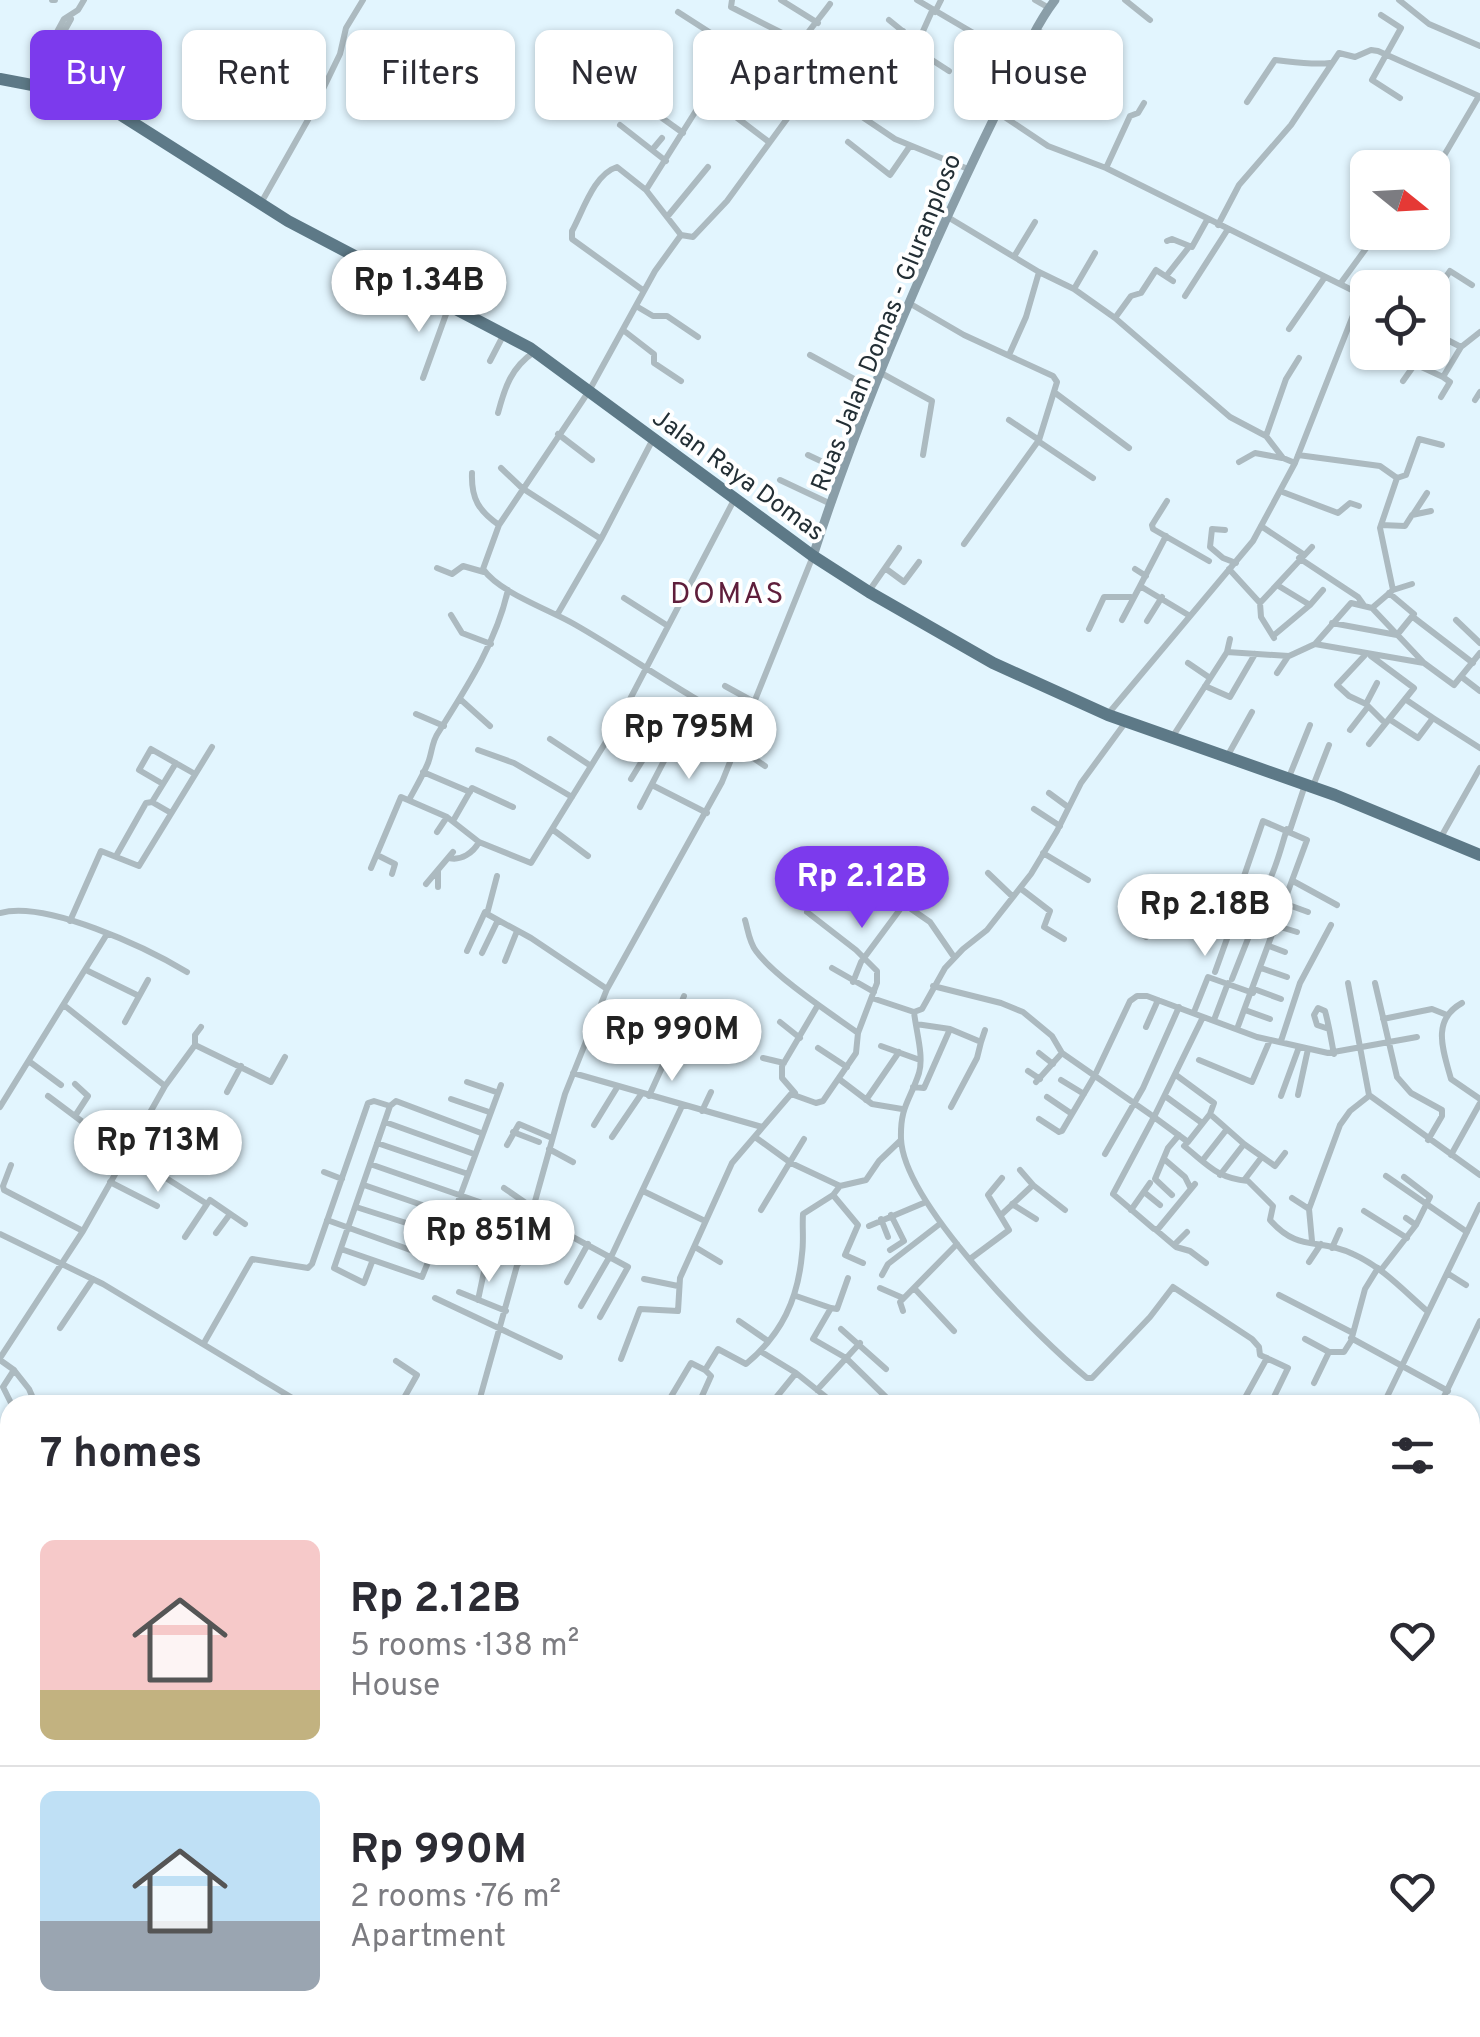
<!DOCTYPE html>
<html lang="en">
<head>
<meta charset="utf-8">
<style>
  :root { --surface:#fff; --page:#f7f7f7; --text:#2b2b33; --muted:#7c7c81; --line:#e1e1e2; --accent:#7c3aed }
  body { margin:0; font-family:Overpass,sans-serif; background:var(--page); color:var(--text); height:100vh; display:flex; flex-direction:column; font-size:38px; white-space:nowrap }
  * { box-sizing:border-box; margin:0 }
  p { font-size:32px; color:var(--muted) }
  .icon { flex:none; width:55px; height:55px; fill:none; stroke:currentColor; stroke-width:2; stroke-linecap:round; stroke-linejoin:round }
  .map { position:relative; flex:1; overflow:hidden }
  .sheet { position:absolute; left:0px; top:1395px; width:1480px; height:642px; display:flex; flex-direction:column; background:var(--surface); border-radius:30px 30px 0 0; box-shadow:0 2px 8px #0004 }
  .sheet>* { flex:none }
  .hud { position:absolute; left:30px; top:30px; width:1420px; height:90px; display:flex; gap:20px }
  .needle { width:65px; rotate:108deg }
  .controls { position:absolute; left:1350px; top:150px; display:grid; gap:20px }
  .controls a { display:grid; place-items:center; width:100px; height:100px; border-radius:15px; background:var(--surface); box-shadow:0 2px 8px #0004; font-size:50px }
  .price { position:absolute; translate:-50% -85px; padding:0 22px; border-radius:35px; background:#fff; color:#222; font-size:32px; line-height:65px; filter:drop-shadow(0 2px 5px #0008) }
  .price::after { content:''; position:absolute; left:50%; top:60px; width:30px; height:22px; margin-left:-15px; background:inherit; clip-path:polygon(0 0,100% 0,50% 100%) }
  .price.current { background:var(--accent); color:#fff }
  ul { padding:0; list-style:none }
  li { display:flex; align-items:center; gap:30px; height:250px; padding:0 40px }
  li+li { border-top:2px solid var(--line) }
  li span { display:grid; place-items:center; flex:none; width:280px; height:200px; border-radius:15px; color:#555 }
  li>.icon { margin-inline-start:auto }
  span .icon { width:120px; height:120px; fill:#fffc; stroke-width:1 }
  li b { font-size:42px }
  h2 { display:flex; justify-content:space-between; align-items:center; height:120px; padding:0 40px; font-size:42px }
  .pill { padding:0 35px; border-radius:15px; background:var(--surface); box-shadow:0 2px 8px #0004; font-size:35px; line-height:90px }
  .pill.current { background:var(--accent); color:#fff }
  .map>svg:first-child { display:block }
  .lines { fill:none; stroke-linecap:round; stroke-linejoin:round }
  .street { stroke:#acbac0; stroke-width:6 }
  .secondary { stroke:#8a9ea8; stroke-width:9 }
  .highway { stroke:#5d7987; stroke-width:12 }
  .labels { text-anchor:middle; stroke-width:8; stroke-linejoin:round; paint-order:stroke }
  .street-label { font-size:25px; fill:#232f35; stroke:#fff }
  .quarter-label { font-size:30px; letter-spacing:2.5px; fill:#5f1e3b; stroke:#fff }
</style>
</head>
<body>
<div class="map">
<svg width="1480" height="2037" viewBox="0 0 1480 2037">
  <rect width="100%" height="100%" fill="#e2f5fe"/>
  <g class="lines">
    <!-- street -->
    <path class="street" d="M52,0H55
      M732,0L731,7L786,35L796,48
      M781,0L818,23
      M917,0L1021,61
      M1035,0L1049,8
      M1125,0L1150,20
      M1399,0L1429,24L1480,46
      M830,4C819,20 788,52 791,69L895,139L968,169
      M932,11L915,49L949,71
      M678,12L776,75L781,74L789,65
      M935,12L941,0
      M1381,15L1401,28L1372,80L1400,98
      M889,20L916,42
      M1037,30L1069,48
      M885,55L903,31
      M40,66L45,70L41,75L36,71Z
      M38,67L64,19L78,10L84,0
      M591,67L683,133
      M44,68L71,19
      M628,95L633,76
      M1247,102L1275,60C1294,62 1311,65 1330,63
      M997,112L1048,146L1106,168L1368,298
      M736,117L769,142
      M620,125L666,161
      M848,142L890,175L910,146
      M652,150L662,138
      M1106,168L1130,116L1138,113L1144,103
      M1432,170L1442,159L1479,96
      M646,190L716,79
      M261,203L309,118L340,54L346,28L363,0
      M946,216L1039,272L1074,289L1115,318L1230,417L1266,436L1283,458L1295,463
      M667,217L708,167
      M1218,225L1239,185L1291,125L1339,53L1355,57L1371,50L1378,51L1479,96
      M681,235L655,271L589,391L499,525L483,569C500,593 548,609 574,624C632,657 686,697 747,726
      M1167,241L1172,239L1192,247L1207,220
      M1015,255L1035,222
      M1167,275L1189,247
      M1340,284L1378,232
      M1074,289L1095,253
      M644,291L572,239V231C583,211 594,174 617,167L646,190L681,235L693,237L727,201L789,116L850,47
      M1185,296L1228,229
      M1432,297L1450,271L1472,285
      M909,303L964,335L1053,376L1057,382L1039,440L964,544
      M636,306L653,316H667L698,337
      M1115,318L1131,296L1141,293L1156,270L1173,281
      M1289,329L1325,277
      M623,330L654,354V363L681,381
      M1432,332L1461,347
      M810,355L874,390
      M1009,355L1026,317L1039,272
      M490,361L504,334
      M881,373L932,401L923,455
      M423,378L449,306
      M1403,381L1415,364L1443,377L1461,347L1480,332
      M1054,392L1129,448
      M1441,397L1450,382L1443,377
      M1475,400L1480,392
      M498,413C505,387 511,368 534,352
      M1009,420L1039,440
      M558,434L592,460
      M1266,436L1286,379L1299,358
      M1038,441L1093,478
      M808,455L842,471
      M1298,455L1380,466L1397,478
      M1239,462L1255,453L1282,458
      M501,468L522,488L601,539
      M472,473C471,499 479,511 499,525
      M780,480L831,504
      M1280,491L1338,513L1350,503L1359,506
      M1167,501L1152,525L1153,529L1209,561
      M1414,513L1427,493
      M1381,525L1405,526L1412,515L1431,511
      M1261,526L1303,554
      M1225,530L1212,529L1210,547L1223,558L1236,563
      M1299,558L1358,597L1363,604
      M437,568L452,574L463,566L484,572
      M885,568L904,582L919,562
      M1135,569L1146,576
      M1229,569L1260,603L1312,547
      M1277,585L1310,605
      M1140,586L1166,536
      M1393,590L1380,528L1397,478L1406,475L1419,439L1442,445
      M869,591L899,548
      M624,598L668,626
      M1260,603L1261,617L1274,638
      M1372,608L1393,590L1412,584
      M451,615L462,633L491,644
      M557,615L601,539L652,441
      M1413,617L1473,663
      M1122,620L1140,586L1190,616
      M1456,620L1480,643
      M1147,621L1162,597
      M1332,623L1397,635L1414,614L1389,593
      M1089,629L1104,597H1131
      M1273,636L1310,605L1323,590
      M1315,644L1424,663L1454,685L1480,653
      M1227,652L1230,639
      M1188,663L1210,678
      M1277,673L1287,658
      M1463,678L1480,691
      M1377,683L1366,704L1385,723
      M725,686L756,703
      M1205,686L1230,697L1255,654
      M460,699L490,726
      M1405,699L1433,718
      M1366,704L1349,696L1337,685L1366,654
      M416,714L444,726
      M1108,714L1253,541L1295,463L1361,295
      M1389,719L1418,738L1433,718L1480,748
      M1125,723L1081,783L1057,831L1031,874L987,930L963,949L945,968L922,1009L914,1012C916,1031 924,1056 919,1073C910,1101 900,1106 901,1139C904,1204 1037,1337 1087,1378H1092L1150,1317L1173,1287L1252,1339L1259,1347L1260,1355L1288,1368L1270,1405
      M617,724L665,759L640,807
      M1350,730L1367,708
      M1173,736L1227,652L1289,656L1315,644L1351,603L1372,608L1424,663
      M550,739L591,766
      M1369,744L1414,688L1371,656
      M737,747L765,766
      M478,750L514,763L572,797
      M1228,755L1252,712
      M423,772L470,792
      M1289,777L1310,725
      M631,779L650,748
      M163,784L139,770L151,749L195,774
      M652,785L707,813
      M1313,786L1329,745
      M1049,793L1068,807
      M410,798C416,787 423,775 428,763C432,753 432,741 438,733C467,687 496,643 508,590
      M1034,809L1060,826
      M171,813L152,802L176,763
      M453,821L472,788L513,807
      M552,829L588,856
      M1290,830L1305,785
      M437,832L447,817
      M1441,837L1480,768
      M1043,853L1088,880
      M377,855L395,864L392,874
      M116,856L146,803L152,802
      M449,858C461,861 473,853 479,842
      M371,868L401,797L447,817L479,842L531,863L617,724L734,500
      M988,873L1012,896
      M497,876L487,914L531,938L607,989
      M1293,881L1337,905
      M426,884L453,852
      M438,887V870
      M880,888L904,904L914,888
      M1020,888L1050,911L1044,927L1064,939
      M1266,892L1285,901
      M1177,898L1160,884L1128,925L1146,937L1182,894L1193,888C1210,890 1224,898 1240,902C1268,910 1279,852 1287,829
      M1286,904L1308,912
      M872,905L889,870
      M0,913C46,900 147,948 187,972
      M745,920C748,930 749,942 756,951C775,977 830,1013 858,1033
      M70,921L101,851L139,866L212,747
      M1277,926L1297,932
      M1269,946L1285,952
      M467,951L485,912
      M482,953L498,920
      M505,961L517,931
      M832,968L874,992
      M1261,968L1287,977
      M86,970L139,996
      M1215,972L1233,922L1274,933
      M1232,979L1253,926
      M853,982L861,962L904,904L930,922L954,957
      M1348,983L1369,1095L1480,1175
      M1375,983L1397,1077L1411,1093L1442,1110V1116L1428,1140
      M933,986L1001,1003L1023,1012L1052,1036L1062,1053L1154,1117L1113,1194L1154,1229H1158L1195,1184
      M1254,989L1281,999
      M872,998L914,1012
      M1462,1003C1431,1020 1443,1050 1451,1079L1480,1099
      M65,1006L165,1086
      M599,1009L669,1047
      M1245,1010L1270,1019
      M1194,1012L1208,977L1253,993
      M1203,1017L1154,1117L1188,1142L1184,1146C1209,1166 1217,1178 1248,1181L1273,1206L1270,1220C1299,1253 1318,1237 1353,1254C1382,1267 1403,1290 1427,1311
      M1383,1019L1432,1009L1447,1015
      M1214,1020L1228,983
      M125,1022L148,980
      M780,1022L800,1038
      M1146,1027L1158,1000
      M950,1029L981,1042L985,1030
      M1237,1029L1307,840L1263,821L1242,882
      M1329,1029L1317,1025L1314,1015L1318,1008L1325,1011C1329,1025 1331,1039 1334,1054
      M1281,1041L1300,983L1331,925
      M195,1045L271,1082L285,1057
      M881,1046L920,1060
      M818,1048L847,1067
      M1039,1053L1053,1064
      M763,1058L784,1063
      M1199,1060L1252,1082L1270,1040
      M30,1062L61,1085
      M1028,1071L1040,1079
      M573,1073L762,1127
      M1176,1075L1214,1103L1210,1114L1244,1144L1220,1175
      M839,1079L872,1104L902,1109
      M1061,1080L1084,1094
      M467,1082L496,1092
      M1036,1082L1062,1053
      M913,1087L924,1088L950,1029L916,1024
      M227,1092L241,1066
      M795,1093L782,1078V1066L818,1005
      M1298,1095L1308,1049
      M48,1096L88,1126L82,1147L86,1153L117,1171
      M649,1096L673,1043L675,1019L684,996
      M1165,1096L1202,1123
      M1281,1096L1299,1047
      M1047,1097L1072,1114
      M451,1099L489,1112
      M866,1100L899,1052
      M390,1106L396,1101L481,1133
      M0,1107L107,934
      M951,1107L977,1058L981,1042
      M702,1111L711,1092
      M75,1116L88,1096L75,1084
      M1039,1119L1059,1132L1062,1131L1095,1075L1130,1001L1137,996H1147L1257,1037L1328,1053L1417,1037
      M385,1122L474,1154
      M594,1125L618,1086
      M513,1132L539,1142
      M140,1133L203,1171
      M612,1137L642,1093
      M755,1137L791,1163L840,1186
      M1188,1142L1210,1114
      M377,1143L468,1174
      M1244,1144L1275,1166L1285,1153
      M507,1145L519,1124L552,1138
      M549,1149L573,1162
      M128,1154L207,1204L210,1200L245,1224
      M1105,1154L1143,1088L1179,1007
      M1451,1155L1480,1103
      M1164,1159L1185,1177L1191,1189
      M1202,1161L1227,1129
      M370,1164L491,1206L527,1233
      M11,1165L3,1186L4,1190L83,1231
      M1020,1170L1033,1185
      M324,1172L342,1179
      M1386,1176L1467,1232
      M1245,1179L1261,1158
      M110,1182L157,1206
      M364,1185L454,1216
      M504,1188L533,1208
      M643,1191L705,1221
      M1144,1192L1160,1205
      M833,1195L858,1225L845,1255L863,1263
      M1172,1195L1155,1179L1168,1148L1179,1135
      M1292,1198L1309,1209
      M1012,1204L1036,1219
      M356,1207L444,1235
      M761,1210L804,1139
      M1131,1210L1150,1183
      M1364,1211L1407,1238
      M532,1215L628,1267L600,1317
      M1001,1215L1033,1185L1065,1210
      M1406,1218L1416,1225
      M881,1219L888,1237
      M327,1220L430,1257
      M489,1222L496,1209
      M869,1226L926,1202
      M1156,1230L1176,1247L1190,1251L1206,1263
      M216,1233L230,1214
      M0,1234L103,1284L304,1405
      M185,1237L207,1204
      M1312,1241L1309,1209L1340,1125L1350,1111L1369,1096
      M1174,1245L1187,1232
      M695,1247L720,1262
      M1332,1248L1340,1230
      M341,1249L422,1277L435,1245L448,1229L501,1085
      M890,1250L904,1241L891,1215
      M501,1253L519,1263
      M611,1257L682,1106
      M471,1259L483,1239L465,1230L453,1246L454,1249L485,1267L478,1300
      M970,1259L1009,1230L988,1195L1002,1178
      M1309,1262L1321,1244
      M1381,1270L1416,1225L1430,1197L1404,1177
      M1447,1273L1466,1285
      M882,1275L888,1264L941,1223
      M644,1279L678,1286
      M567,1282L588,1244
      M880,1288L903,1298
      M914,1288L954,1331
      M459,1292L506,1311
      M1279,1295L1351,1332
      M796,1296L831,1308L813,1339L846,1358L894,1405
      M435,1298L560,1357
      M581,1306L610,1256
      M831,1308L837,1309L848,1278
      M903,1311L900,1302L957,1244
      M739,1321L768,1341
      M60,1328L93,1279
      M841,1329L886,1369
      M1351,1338L1448,1391
      M1305,1339L1329,1352H1344L1351,1341L1365,1289L1378,1268
      M204,1343L252,1259L308,1268L312,1264L368,1103L374,1101L390,1106L334,1268L364,1283L372,1262
      M760,1351L796,1373L836,1405
      M0,1358L83,1231L165,1086L195,1045V1035L201,1027
      M621,1359L640,1309L678,1311L680,1278L732,1163L791,1094L816,1103L823,1101L856,1053L858,1033L877,983V971L856,950L807,912
      M0,1360L14,1370L3,1387L12,1405
      M396,1361L417,1375L400,1405
      M14,1370L29,1389L36,1405
      M1314,1383L1329,1352
      M817,1390L860,1343
      M478,1405L565,1094L607,989L722,782L813,556
      M666,1405L691,1363L705,1370L718,1349L746,1364C782,1334 798,1299 802,1254C804,1240 802,1227 803,1214L833,1195L840,1186L866,1180L879,1161L901,1140
      M698,1405L711,1376L705,1370
      M770,1405L796,1373
      M1241,1405L1267,1358
      M1307,1405L1308,1400
      M1383,1405L1480,1205
      M1440,1405L1480,1321
      M1470,1668L1480,1675
      M0,1677L9,1665
      M0,1724L10,1712
      M0,1729L10,1737
      M1470,1858L1472,1855
      M1470,1928L1480,1932
      M0,1945L10,1948
      M0,1985L10,1974
      M1470,1998L1480,1976
      M599,2028L618,2037
      M654,2028L672,2037
      M698,2028L717,2037
      M834,2028L848,2037
      M876,2028L889,2037
      M1004,2028L1024,2036L1029,2028
      M1066,2028H1073
      M11,2037L18,2028
      M198,2037L206,2028
      M255,2037L259,2028
      M313,2037L317,2028
      M323,2037L328,2028
      M567,2037L572,2028
      M573,2037L578,2028
      M680,2037L685,2028
      M730,2037L735,2028
      M751,2037L757,2028
      M782,2037L787,2028
      M941,2037L945,2028
      M994,2037L996,2028
      M1045,2037L1050,2028
      M1141,2037L1145,2028
      M1247,2037V2028
      M1450,2037L1455,2028"/>
    <!-- secondary -->
    <path class="secondary" d="M813,556C862,405 926,257 996,114C1015,77 1029,34 1055,0
      M0,1838L10,1839
      M364,2028L380,2037"/>
    <!-- highway -->
    <path class="highway" d="M0,79L74,93L102,103L288,221L530,348L813,556L869,592L993,663L1108,715L1335,795L1480,855"/>
  </g>
  <g class="labels">
    <!-- street labels -->
    <g class="street-label">
      <text transform="translate(885 322) rotate(-68)" y="9">Ruas Jalan Domas - Gluranploso</text>
      <text transform="translate(739 474) rotate(36)" y="9">Jalan Raya Domas</text>
    </g>
    <!-- quarter labels -->
    <g class="quarter-label">
      <text x="728" y="603">DOMAS</text>
    </g>
  </g>
</svg>
<div class="controls">
<a><svg class="needle" viewBox="-14 -14 28 28"><path d="M0-13l5 13h-10z" fill="#e53935"/><path d="M0 13l5-13h-10z" fill="#7c7c81"/></svg></a>
<a><svg class="icon" aria-label="locate" viewBox="0 0 24 24"><circle cx="12" cy="12" r="6"/><path d="M12 2v4M12 18v4M2 12h4M18 12h4"/></svg></a>
</div>
<b class="price" style="left:419px;top:335px">Rp 1.34B</b>
<b class="price" style="left:689px;top:782px">Rp 795M</b>
<b class="price current" style="left:862px;top:931px">Rp 2.12B</b>
<b class="price" style="left:1205px;top:959px">Rp 2.18B</b>
<b class="price" style="left:672px;top:1084px">Rp 990M</b>
<b class="price" style="left:158px;top:1195px">Rp 713M</b>
<b class="price" style="left:489px;top:1285px">Rp 851M</b>
<div class="hud">
<a class="pill current">Buy</a>
<a class="pill">Rent</a>
<a class="pill">Filters</a>
<a class="pill">New</a>
<a class="pill">Apartment</a>
<a class="pill">House</a>
</div>
<section class="sheet">
<h2>7 homes<svg class="icon" aria-label="filters" viewBox="0 0 24 24"><path d="M4 7h16M4 17h16"/><circle cx="9" cy="7" r="2"/><circle cx="15" cy="17" r="2"/></svg></h2>
<ul>
<li><span style="background:linear-gradient(#f6c9c9 75%,#c2b280 0)"><svg class="icon" aria-label="home" viewBox="0 0 24 24"><path d="M3 11l9-7 9 7M6 9v11h12V9"/></svg></span><div><b>Rp 2.12B</b><p>5 rooms · 138 m²</p><p>House</p></div><svg class="icon" aria-label="heart" viewBox="0 0 24 24"><path d="M12 20l-8-8c-3-5 5-10 8-4 3-6 11-1 8 4z"/></svg></li>
<li><span style="background:linear-gradient(#bfe0f5 65%,#9aa5b1 0)"><svg class="icon" aria-label="home" viewBox="0 0 24 24"><path d="M3 11l9-7 9 7M6 9v11h12V9"/></svg></span><div><b>Rp 990M</b><p>2 rooms · 76 m²</p><p>Apartment</p></div><svg class="icon" aria-label="heart" viewBox="0 0 24 24"><path d="M12 20l-8-8c-3-5 5-10 8-4 3-6 11-1 8 4z"/></svg></li>
</ul>
</section>
</div>
</body>
</html>
